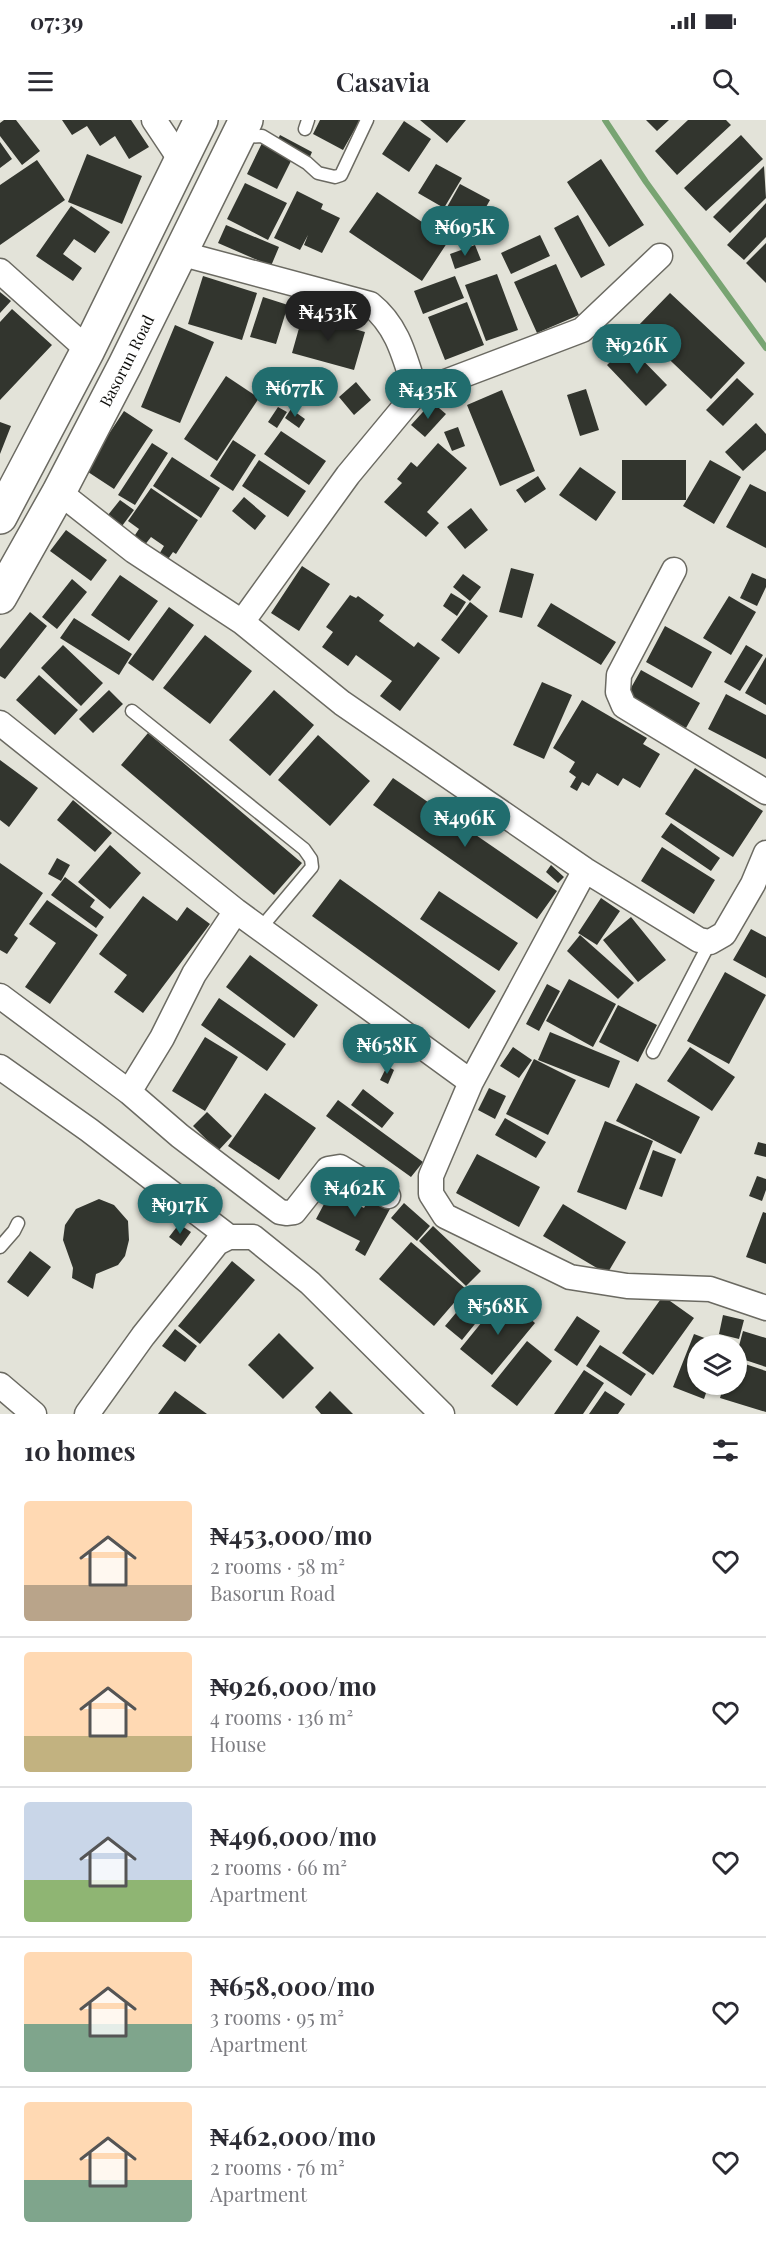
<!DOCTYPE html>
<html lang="en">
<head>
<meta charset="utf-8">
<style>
  :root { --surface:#fff; --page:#f7f7f7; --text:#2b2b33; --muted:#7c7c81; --line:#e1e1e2; --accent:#216d6e }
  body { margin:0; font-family:"Playfair Display",serif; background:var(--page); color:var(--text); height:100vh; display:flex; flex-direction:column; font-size:22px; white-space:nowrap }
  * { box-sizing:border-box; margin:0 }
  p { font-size:20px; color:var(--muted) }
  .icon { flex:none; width:33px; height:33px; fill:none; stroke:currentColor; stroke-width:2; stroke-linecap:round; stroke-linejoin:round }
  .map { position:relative; height:1294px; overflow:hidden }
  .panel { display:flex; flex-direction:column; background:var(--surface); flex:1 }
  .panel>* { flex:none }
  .tools { position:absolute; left:687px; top:1215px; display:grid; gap:12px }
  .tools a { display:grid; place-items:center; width:60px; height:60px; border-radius:50%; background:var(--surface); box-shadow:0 2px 4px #0004; font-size:30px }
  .price { position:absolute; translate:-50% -51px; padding:0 14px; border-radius:21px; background:var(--accent); color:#fff; font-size:20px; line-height:39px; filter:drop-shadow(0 2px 3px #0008) }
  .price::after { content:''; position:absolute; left:50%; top:36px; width:18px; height:14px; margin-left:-9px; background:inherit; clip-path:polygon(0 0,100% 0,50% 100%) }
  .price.current { background:#222; color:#fff }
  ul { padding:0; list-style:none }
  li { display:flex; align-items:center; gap:18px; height:150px; padding:0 24px }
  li+li { border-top:2px solid var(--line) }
  li span { display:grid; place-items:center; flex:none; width:168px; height:120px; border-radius:6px; color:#555 }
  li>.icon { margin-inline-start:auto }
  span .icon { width:72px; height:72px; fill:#fffc; stroke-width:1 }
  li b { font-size:26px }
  h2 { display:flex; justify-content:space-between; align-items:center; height:72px; padding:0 24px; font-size:26px }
  .status { display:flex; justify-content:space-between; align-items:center; height:42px; padding:0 30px; background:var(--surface); direction:ltr }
  .status svg { height:16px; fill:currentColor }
  header { display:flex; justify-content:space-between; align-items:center; height:78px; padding:0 24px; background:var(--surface); font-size:27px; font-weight:600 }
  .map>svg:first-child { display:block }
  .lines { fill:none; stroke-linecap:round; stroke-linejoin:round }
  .stream { stroke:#78a472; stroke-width:6 }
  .building { fill:#32352e }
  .service-casing { stroke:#6b6a62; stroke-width:15 }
  .minor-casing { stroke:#6b6a62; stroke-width:27 }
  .secondary-casing { stroke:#6b6a62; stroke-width:36 }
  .service { stroke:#fff; stroke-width:12 }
  .minor { stroke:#fff; stroke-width:24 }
  .secondary { stroke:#fff; stroke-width:33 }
  .labels { text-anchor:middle; stroke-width:6; stroke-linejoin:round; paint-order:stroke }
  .street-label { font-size:16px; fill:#0e0e0b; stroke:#f0f0e7 }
</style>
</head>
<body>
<div class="status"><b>07:39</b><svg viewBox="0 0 49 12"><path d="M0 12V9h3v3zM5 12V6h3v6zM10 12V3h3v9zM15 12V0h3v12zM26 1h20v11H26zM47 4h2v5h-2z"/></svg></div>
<header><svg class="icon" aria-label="menu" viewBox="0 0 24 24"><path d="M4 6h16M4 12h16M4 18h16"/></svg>Casavia<svg class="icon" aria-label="search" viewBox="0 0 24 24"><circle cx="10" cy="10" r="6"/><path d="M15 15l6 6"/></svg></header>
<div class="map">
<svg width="766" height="1294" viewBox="0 0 766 1294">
  <rect width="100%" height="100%" fill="#e3e3d9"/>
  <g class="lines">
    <!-- stream -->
    <path class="stream" d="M605,0L646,62L766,228"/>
  </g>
  <!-- building -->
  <path class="building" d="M4,0H16L40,31L22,45L0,16V3Z
    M62,0H131L149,27L129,39L115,16L100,26L87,6L72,15Z
    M320,0H360L343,30L313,14Z
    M420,0H466L447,23Z
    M646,0H669L657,11Z
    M688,0H726L731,5L677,55L655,31Z
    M404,1L431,19L409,52L382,34Z
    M280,15L312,32L309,39L277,21Z
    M741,15L763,39L706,91L684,68Z
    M263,21L294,35L277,69L247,54Z
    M0,22L12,39L0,48Z
    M87,34L142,56L122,104L68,82Z
    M601,39L644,105L609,127L567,62Z
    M37,40L65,80L0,125V65Z
    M436,44L462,58L444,88L418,73Z
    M764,46L766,78L730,113L713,97Z
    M245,63L287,83L268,120L227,99Z
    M460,64L490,80L472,112L442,96Z
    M297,71L323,84L321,89L340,98L322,133L304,125L308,115L300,130L274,118Z
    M377,72L449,120L422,161L349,112Z
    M766,83V117L744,140L727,125Z
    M71,86L110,112L95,133L74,119L63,134L82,148L73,161L36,136Z
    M578,95L605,145L581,158L554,108Z
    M226,105L279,127L271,146L218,123Z
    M540,115L550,136L511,154L501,133Z
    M766,123V163L746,143Z
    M475,125L481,140L455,149L450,134Z
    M556,144L579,195L537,213L514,162Z
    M497,154L518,210L486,221L465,165Z
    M203,156L257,173L242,220L188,204Z
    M455,156L464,178L423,194L414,171Z
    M0,172L11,181L0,193Z
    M670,173L745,243L711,279L636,208Z
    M263,177L288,185L276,224L250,217Z
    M467,182L484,225L445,240L428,197Z
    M12,189L52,225L0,280V202Z
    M303,194L365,212L354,250L292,233Z
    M175,205L214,222L180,303L141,287Z
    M628,225L667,265L646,286L607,245Z
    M226,256L259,278L217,341L184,319Z
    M737,258L754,274L723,306L706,290Z
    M356,262L371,280L354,295L339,277Z
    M586,269L599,310L580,316L567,275Z
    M502,270L535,351L500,366L467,285Z
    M432,282L446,294L425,317L411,305Z
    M278,287L287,292L277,308L268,302Z
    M291,289L305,299L299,308L285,298Z
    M124,291L153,310L114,369L85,350Z
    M0,302L11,306L0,334Z
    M756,303L766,314V330L743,351L725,332Z
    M458,307L465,326L452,331L444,312Z
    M281,311L326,341L309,365L264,334Z
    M233,320L256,335L233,371L210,356Z
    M152,323L168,333L135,385L118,375Z
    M438,323L467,348L427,392L439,403L426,417L384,382L402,363L397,359L411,342L417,347Z
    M172,337L220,368L201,398L153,366Z
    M259,340L306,371L288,397L242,366Z
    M622,340H686V380H622Z
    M710,340L741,357L714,404L683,386Z
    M580,347L616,372L596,401L559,375Z
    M538,356L546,369L525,383L516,370Z
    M750,364L766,372V428L726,407Z
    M151,368L198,400L176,434L173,432L166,442L158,436L164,426L151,417L144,426L133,418L139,409L128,401Z
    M244,377L266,396L255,410L232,391Z
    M120,380L134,390L119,410L104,400Z
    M471,388L488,410L465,429L447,407Z
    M66,410L107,440L91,461L50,431Z
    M302,446L330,464L299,511L271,493Z
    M511,448L534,454L522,498L499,492Z
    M752,453L766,459V467L757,486L740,478Z
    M463,454L481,467L470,481L453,467Z
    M120,455L158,481L129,521L91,495Z
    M72,459L87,472L57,509L42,497Z
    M451,473L466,482L457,496L443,486Z
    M350,475L356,478L358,476L384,495L379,501L414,527L418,522L440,538L400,591L380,576L392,561L356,535L348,546L322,527L333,512L326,507Z
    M729,476L756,492L731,535L703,518Z
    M470,482L488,496L459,534L441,520Z
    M551,483L616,522L601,545L537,506Z
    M169,487L194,505L153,561L128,543Z
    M30,492L47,506L5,559L0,556V529Z
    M74,498L132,534L119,555L60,518Z
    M665,506L712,532L692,568L646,542Z
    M205,515L252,551L210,604L163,568Z
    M63,525L103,563L81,586L41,548Z
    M746,525L763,535L740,571L724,562Z
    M766,537V585L745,573Z
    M641,550L700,583L686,608L627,575Z
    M39,555L78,590L55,615L16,580Z
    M542,562L572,575L544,639L513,625Z
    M109,570L123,584L93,613L79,599Z
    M274,570L314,605L270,656L229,620Z
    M726,574L766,595V639L708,609Z
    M582,580L647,618L643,624L660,634L640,668L623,658L618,666L597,653L589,666L582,662L577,671L570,667L576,657L569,652L575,642L553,628Z
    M148,613L302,743L274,775L121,645Z
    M318,615L370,661L330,706L278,660Z
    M0,640L38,668L9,707L0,700Z
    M695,648L763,691L733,737L665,694Z
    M393,658L557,771L537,799L373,685Z
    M73,680L112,713L95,732L57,700Z
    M671,703L720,738L711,751L661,717Z
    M110,725L141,753L110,789L78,762Z
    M662,727L715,760L694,794L641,761Z
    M57,738L70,745L61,761L48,754Z
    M0,743L43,773L14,815L18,818L7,834L0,830Z
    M551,745L564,757L558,763L546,752Z
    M65,757L95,780L90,787L104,797L96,808L51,775Z
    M340,759L496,871L469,909L312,796Z
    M439,771L518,823L499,851L420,799Z
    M143,776L177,801L187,787L210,804L143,893L114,872L127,855L99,834Z
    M601,778L620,791L597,825L578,813Z
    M47,780L98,815L50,884L25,867L56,823L29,804Z
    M631,797L666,840L638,862L603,820Z
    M751,809L766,817V858L733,840Z
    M580,815L634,863L618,879L567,831Z
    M250,835L318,885L294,918L226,867Z
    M725,852L766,875L729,944L687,921Z
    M569,859L616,884L593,927L546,901Z
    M547,864L560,871L539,911L526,904Z
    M219,878L286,924L267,951L201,905Z
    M618,885L657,905L638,942L599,922Z
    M362,909L378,920L370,932L354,922Z
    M550,912L620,941L609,968L538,940Z
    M205,917L238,937L205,991L172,971Z
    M513,927L532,940L519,958L500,946Z
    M690,927L735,957L712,991L667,961Z
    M534,939L576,960L548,1015L506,994Z
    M387,946L394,950L388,964L380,960Z
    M636,963L700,997L681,1034L616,1001Z
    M489,968L506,976L495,999L478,990Z
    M363,969L394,993L382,1008L351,985Z
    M265,973L316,1008L279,1060L228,1026Z
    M338,980L423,1042L411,1057L326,996Z
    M207,992L232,1016L218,1031L193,1006Z
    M505,998L546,1022L536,1038L495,1015Z
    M605,1001L653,1021L626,1090L577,1072Z
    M758,1022L766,1024V1037L754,1034Z
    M653,1030L676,1039L662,1077L639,1069Z
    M477,1034L540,1067L519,1107L456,1073Z
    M757,1056L766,1059V1070L762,1081L749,1076Z
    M331,1071L364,1088L371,1074L392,1085L365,1136L355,1130L360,1121L316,1099Z
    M99,1079L114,1085L128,1101L129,1120L125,1136L118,1145L96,1154L93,1169L72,1158L73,1148L63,1120L65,1105L76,1089Z
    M404,1083L430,1106L417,1121L391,1098Z
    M563,1084L626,1122L607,1154L543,1116Z
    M763,1092L766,1093V1144L746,1137Z
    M179,1104L191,1112L181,1126L169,1117Z
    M433,1106L481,1151L466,1166L419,1121Z
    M411,1122L466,1169L434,1206L379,1159Z
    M30,1131L51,1147L28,1177L7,1162Z
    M232,1141L255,1160L200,1224L178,1206Z
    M476,1169L492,1183L462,1220L445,1206Z
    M503,1176L535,1203L492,1255L460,1229Z
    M663,1176L694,1198L653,1255L622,1233Z
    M723,1195L744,1200L739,1219L719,1214Z
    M577,1196L600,1211L577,1246L554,1230Z
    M175,1209L197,1226L185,1242L162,1226Z
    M743,1211L766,1218V1247L736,1237Z
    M279,1213L314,1248L283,1279L248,1245Z
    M694,1214L723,1225L698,1226V1264H709L704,1279L673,1267Z
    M527,1221L552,1241L517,1286L491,1266Z
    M600,1225L646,1254L631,1276L586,1246Z
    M736,1241L766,1251V1292L720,1278L724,1264H736Z
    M584,1250L604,1263L583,1294H554Z
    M175,1271L207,1294H158Z
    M330,1271L353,1294H321L315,1287Z
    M605,1271L625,1284L618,1294H589Z"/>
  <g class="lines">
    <!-- service casing -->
    <g class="service-casing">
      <path id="service" d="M305,9L308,0
        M241,17L262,16L307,43L318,53L335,57L341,55L367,0
        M132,591L304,729L311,739L312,747L260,809
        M653,932L710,822
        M0,1127L14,1111L18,1103"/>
    </g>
    <!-- minor casing -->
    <g class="minor-casing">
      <path id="minor" d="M154,0L180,39
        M179,133L370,184C399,207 405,239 416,273
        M0,151L88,230
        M59,372L134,431L242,502L342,583L585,750L699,820L710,822L724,814L753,764L766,733
        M674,450L619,555L618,572L624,586L766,672
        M242,502L348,355L416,273L582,210L660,136
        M0,603L236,791L471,962
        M585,750L471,962L431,1056V1074L445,1096L570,1157L627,1166L710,1169L766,1188
        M0,876L129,972L180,1016L280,1092L286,1093L294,1092L328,1049L340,1047L388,1076
        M0,947L89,1010L229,1117
        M129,972L162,918L194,854L236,791
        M0,1265L34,1294
        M87,1294L143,1216L217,1123L229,1117H253L310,1163L442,1294"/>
    </g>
    <!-- secondary casing -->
    <g class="secondary-casing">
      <g id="secondary">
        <path d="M0,397L88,230L201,0"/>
        <path id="s1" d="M0,477L59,372L125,245L246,0"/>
      </g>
    </g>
    <!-- service -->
    <use href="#service" class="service"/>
    <!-- minor -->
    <use href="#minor" class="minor"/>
    <!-- secondary -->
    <use href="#secondary" class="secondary"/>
  </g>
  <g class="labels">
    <!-- street labels -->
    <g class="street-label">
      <text dy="6" stroke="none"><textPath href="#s1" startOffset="268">Basorun Road</textPath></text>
    </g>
  </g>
</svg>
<div class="tools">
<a><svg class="icon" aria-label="layers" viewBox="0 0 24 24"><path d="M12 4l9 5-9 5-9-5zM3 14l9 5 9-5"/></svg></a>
</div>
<b class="price" style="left:465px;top:137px">₦695K</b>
<b class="price current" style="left:328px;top:222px">₦453K</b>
<b class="price" style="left:637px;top:255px">₦926K</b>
<b class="price" style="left:295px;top:298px">₦677K</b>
<b class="price" style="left:428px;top:300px">₦435K</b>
<b class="price" style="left:465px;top:728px">₦496K</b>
<b class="price" style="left:387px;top:955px">₦658K</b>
<b class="price" style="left:355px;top:1098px">₦462K</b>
<b class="price" style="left:180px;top:1115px">₦917K</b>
<b class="price" style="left:498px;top:1216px">₦568K</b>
</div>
<section class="panel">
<h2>10 homes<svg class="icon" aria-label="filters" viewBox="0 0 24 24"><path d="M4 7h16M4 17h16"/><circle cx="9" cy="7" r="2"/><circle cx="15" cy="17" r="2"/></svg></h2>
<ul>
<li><span style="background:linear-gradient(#ffd9b3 70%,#b9a48a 0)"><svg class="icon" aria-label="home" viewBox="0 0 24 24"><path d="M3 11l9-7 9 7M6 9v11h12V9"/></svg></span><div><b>₦453,000/mo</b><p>2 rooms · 58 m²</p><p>Basorun Road</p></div><svg class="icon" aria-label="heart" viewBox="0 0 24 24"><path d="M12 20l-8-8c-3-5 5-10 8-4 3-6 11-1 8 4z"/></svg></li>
<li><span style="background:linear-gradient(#ffd9b3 70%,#c2b280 0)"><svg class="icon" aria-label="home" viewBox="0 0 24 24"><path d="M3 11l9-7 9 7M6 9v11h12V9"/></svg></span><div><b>₦926,000/mo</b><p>4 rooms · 136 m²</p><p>House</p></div><svg class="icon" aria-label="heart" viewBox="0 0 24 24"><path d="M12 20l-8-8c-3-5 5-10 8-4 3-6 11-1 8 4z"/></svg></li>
<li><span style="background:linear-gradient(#c9d6e8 65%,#8fb573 0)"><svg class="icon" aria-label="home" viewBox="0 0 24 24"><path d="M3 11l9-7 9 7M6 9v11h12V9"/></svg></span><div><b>₦496,000/mo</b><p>2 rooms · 66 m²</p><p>Apartment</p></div><svg class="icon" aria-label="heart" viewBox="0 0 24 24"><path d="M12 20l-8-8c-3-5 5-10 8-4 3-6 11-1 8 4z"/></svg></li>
<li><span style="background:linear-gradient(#ffd9b3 60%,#7fa58c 0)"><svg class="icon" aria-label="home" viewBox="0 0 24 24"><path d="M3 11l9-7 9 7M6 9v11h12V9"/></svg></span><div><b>₦658,000/mo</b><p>3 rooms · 95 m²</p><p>Apartment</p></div><svg class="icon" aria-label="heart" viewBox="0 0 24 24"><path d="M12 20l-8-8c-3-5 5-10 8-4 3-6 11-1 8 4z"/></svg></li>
<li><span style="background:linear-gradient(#ffd9b3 65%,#7fa58c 0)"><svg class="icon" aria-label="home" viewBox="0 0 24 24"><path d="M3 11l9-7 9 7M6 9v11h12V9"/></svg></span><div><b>₦462,000/mo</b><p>2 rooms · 76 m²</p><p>Apartment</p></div><svg class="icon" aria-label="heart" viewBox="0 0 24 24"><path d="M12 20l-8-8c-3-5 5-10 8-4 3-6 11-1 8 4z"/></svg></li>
</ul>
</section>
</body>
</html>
